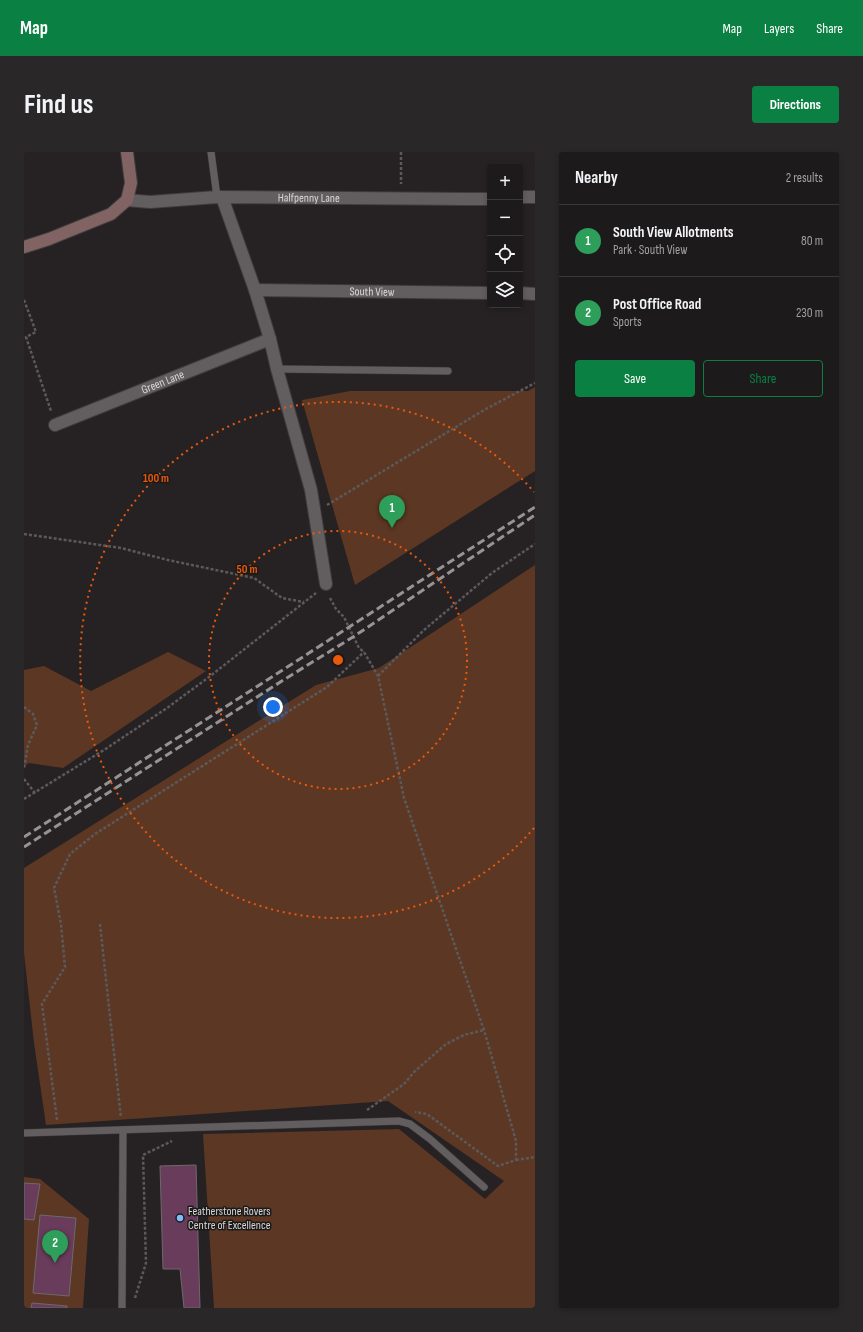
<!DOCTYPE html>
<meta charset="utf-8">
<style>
:root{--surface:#1c1a1a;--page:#292727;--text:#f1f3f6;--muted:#a0a1a2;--line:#3a3839;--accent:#0b8043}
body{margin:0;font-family:"Sofia Sans Condensed",sans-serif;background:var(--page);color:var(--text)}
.controls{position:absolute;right:12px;top:12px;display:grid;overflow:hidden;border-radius:4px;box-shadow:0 2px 6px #0003}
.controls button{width:36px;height:36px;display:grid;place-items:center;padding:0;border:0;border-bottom:1px solid var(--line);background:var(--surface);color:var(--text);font:20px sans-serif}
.you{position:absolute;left:249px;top:555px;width:14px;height:14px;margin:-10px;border:3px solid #fff;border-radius:50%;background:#1a73e8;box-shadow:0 0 0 6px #1a73e833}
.badge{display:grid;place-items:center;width:26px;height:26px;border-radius:50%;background:var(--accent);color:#fff;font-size:13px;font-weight:700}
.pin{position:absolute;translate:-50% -33px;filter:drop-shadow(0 1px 2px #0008)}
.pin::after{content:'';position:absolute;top:21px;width:14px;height:12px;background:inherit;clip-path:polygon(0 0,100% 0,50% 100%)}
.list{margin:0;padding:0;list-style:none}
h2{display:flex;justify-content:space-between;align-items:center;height:52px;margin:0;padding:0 16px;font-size:17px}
h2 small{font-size:13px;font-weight:400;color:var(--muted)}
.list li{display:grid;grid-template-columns:26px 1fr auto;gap:12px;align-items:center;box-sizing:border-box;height:72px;padding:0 16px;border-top:1px solid var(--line)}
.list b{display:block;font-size:15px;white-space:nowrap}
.list p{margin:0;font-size:13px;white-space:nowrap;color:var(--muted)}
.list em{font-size:13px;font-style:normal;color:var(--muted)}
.actions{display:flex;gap:8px;padding:12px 16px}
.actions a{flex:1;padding:9px 0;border:1px solid var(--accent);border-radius:4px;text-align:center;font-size:14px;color:var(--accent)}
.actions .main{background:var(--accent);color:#fff}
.icon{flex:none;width:22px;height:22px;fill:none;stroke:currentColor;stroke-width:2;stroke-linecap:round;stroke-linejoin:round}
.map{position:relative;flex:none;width:511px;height:1156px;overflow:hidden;border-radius:4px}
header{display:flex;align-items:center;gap:24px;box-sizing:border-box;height:56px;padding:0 20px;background:var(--accent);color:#fff}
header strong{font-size:19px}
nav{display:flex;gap:22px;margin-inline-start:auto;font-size:14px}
.intro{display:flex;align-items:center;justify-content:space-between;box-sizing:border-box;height:96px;padding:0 24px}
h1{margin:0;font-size:28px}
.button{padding:10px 18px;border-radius:4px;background:var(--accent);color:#fff;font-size:14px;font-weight:700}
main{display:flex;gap:24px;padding:0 24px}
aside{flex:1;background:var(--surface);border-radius:4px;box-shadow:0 2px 6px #0003}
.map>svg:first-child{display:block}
.green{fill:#5c3723}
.building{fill:#6a3c5b;stroke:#6d696b}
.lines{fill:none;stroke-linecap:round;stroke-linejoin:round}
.lane-casing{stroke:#403c3d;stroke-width:8}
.street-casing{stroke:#403c3d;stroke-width:14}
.secondary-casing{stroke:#403c3d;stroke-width:14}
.path{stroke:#5c595a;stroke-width:2.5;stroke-dasharray:3 2;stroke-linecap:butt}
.lane{stroke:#625d5e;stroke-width:7}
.street{stroke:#625d5e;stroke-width:12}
.secondary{stroke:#806362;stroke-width:12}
.rail{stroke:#969394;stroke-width:3;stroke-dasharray:8 4;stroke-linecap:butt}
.ring{fill:none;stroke:#e8590c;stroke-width:2;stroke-dasharray:2 4}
.poi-dot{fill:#7fbdfa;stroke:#1c1919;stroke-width:1.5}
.labels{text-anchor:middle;stroke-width:3;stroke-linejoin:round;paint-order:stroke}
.street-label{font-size:12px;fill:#dad7d8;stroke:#1c1919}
.poi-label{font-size:12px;fill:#dad7d8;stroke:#1c1919;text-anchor:start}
.centre{fill:#e8590c;stroke:#1c1919;stroke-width:2}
.ring-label{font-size:12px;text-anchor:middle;font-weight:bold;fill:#e8590c;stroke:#1c1919;stroke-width:3;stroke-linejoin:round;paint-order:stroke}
</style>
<header>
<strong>Map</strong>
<nav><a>Map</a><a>Layers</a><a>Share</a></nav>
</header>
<div class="intro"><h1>Find us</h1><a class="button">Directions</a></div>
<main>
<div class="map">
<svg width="511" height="1156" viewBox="0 0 511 1156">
<rect width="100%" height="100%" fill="#262223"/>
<!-- green -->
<g class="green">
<polygon points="511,235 511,319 331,433 278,248 326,239 504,239"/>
<polygon points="511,413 511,1156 190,1156 179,982 375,977 461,1047 480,1029 364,949 22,973 10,891 0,801 0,716 292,533 355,516"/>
<polygon points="144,500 182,519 39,616 5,611 0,614 0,518 20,514 67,539"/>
<polygon points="0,1025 16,1027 65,1067 59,1156 0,1156"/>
</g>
<!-- building -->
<g class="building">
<polygon points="172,1013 176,1156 160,1156 156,1117 139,1117 136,1014"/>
<polygon points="0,1031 16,1032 10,1068 0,1067"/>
<polygon points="16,1063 52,1066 45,1144 9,1141"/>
<polygon points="8,1151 43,1154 43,1156 7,1156"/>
</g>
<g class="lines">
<defs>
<g id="lane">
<polyline points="187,0 193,45"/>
<polyline points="253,217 424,219"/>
<polyline points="0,981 375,969 386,972 406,987 460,1035"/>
<polyline points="98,1156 99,978"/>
</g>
<g id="street">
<polyline points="198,45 231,138 246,187 253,217 287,338 302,432"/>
<polyline points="496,45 511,45"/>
<path id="s1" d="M103,48l23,2 67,-5 250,2h23"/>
<path id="s2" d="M231,138l235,3"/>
<polyline points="496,141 511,142"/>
<path id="s3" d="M31,273l215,-86"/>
</g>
<polyline id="secondary" points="0,95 25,87 87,62 103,48 107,31 103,0"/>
</defs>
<!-- lane casing -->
<use href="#lane" class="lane-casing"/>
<!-- street casing -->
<use href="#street" class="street-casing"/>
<!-- secondary casing -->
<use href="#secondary" class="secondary-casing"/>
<!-- path -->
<g class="path">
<polyline points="377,0 377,32"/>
<polyline points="0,148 12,180 2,185 27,259"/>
<polyline points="303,353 460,258 511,231"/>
<polyline points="0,382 97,396 144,408 230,426 258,446 280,450"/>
<polyline points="306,446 312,457 320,465 335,496 340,500 354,524 380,646 460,878 492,989 492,1008 474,1014 403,962 391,960"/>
<polyline points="354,524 400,478 468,421 511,392"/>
<polyline points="0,555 9,562 13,573 4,593 0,616"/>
<polyline points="0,627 11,641"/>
<polyline points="0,647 80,598 143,556 185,525 292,441"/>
<polyline points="76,772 97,966"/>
<polyline points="343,958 380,932 391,919 422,892 440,883 460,878"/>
<polyline points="33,968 18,852 41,815 37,772 30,736 46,702 71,682 303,535 340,500"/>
<polyline points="492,1008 511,1005"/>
<polyline points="111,1146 122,1111 119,1003 148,989"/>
</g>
<!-- lane -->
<use href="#lane" class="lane"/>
<!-- street -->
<use href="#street" class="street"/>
<!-- secondary -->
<use href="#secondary" class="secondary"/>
<!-- rail -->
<g class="rail">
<polyline points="0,685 511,355"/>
<polyline points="0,695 261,527 329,485 511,363"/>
</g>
</g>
<!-- distance rings -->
<g class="ring">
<circle cx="314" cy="508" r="129"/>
<path d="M510 676A258 258 0 1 1 510 340"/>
</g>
<!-- markers -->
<circle class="poi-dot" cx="156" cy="1066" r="4"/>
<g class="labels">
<!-- street labels -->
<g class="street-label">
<text dy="4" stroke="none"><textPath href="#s1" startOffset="182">Halfpenny Lane</textPath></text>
<text dy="4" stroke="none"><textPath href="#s2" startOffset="117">South View</textPath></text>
<text dy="4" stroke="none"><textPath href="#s3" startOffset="116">Green Lane</textPath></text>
</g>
<!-- poi labels -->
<g class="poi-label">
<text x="164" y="1063">Featherstone Rovers<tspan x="164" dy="14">Centre of Excellence</tspan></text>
</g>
</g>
<circle cx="314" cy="508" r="6" class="centre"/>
<g class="ring-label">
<text x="132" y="330">100 m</text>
<text x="223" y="421">50 m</text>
</g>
</svg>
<div class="controls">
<button>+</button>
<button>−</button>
<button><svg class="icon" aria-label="locate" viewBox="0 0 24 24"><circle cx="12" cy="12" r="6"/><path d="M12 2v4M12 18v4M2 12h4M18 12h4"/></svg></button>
<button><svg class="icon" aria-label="layers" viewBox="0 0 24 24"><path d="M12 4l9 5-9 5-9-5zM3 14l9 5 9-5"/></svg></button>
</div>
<div class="you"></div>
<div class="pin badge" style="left:368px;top:376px;background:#2e9e5b">1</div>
<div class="pin badge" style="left:31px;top:1111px;background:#2e9e5b">2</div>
</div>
<aside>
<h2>Nearby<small>2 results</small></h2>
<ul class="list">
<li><span class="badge" style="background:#2e9e5b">1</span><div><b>South View Allotments</b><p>Park · South View</p></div><em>80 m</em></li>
<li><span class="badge" style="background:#2e9e5b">2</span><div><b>Post Office Road</b><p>Sports</p></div><em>230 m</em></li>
</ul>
<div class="actions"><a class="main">Save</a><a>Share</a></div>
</aside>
</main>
